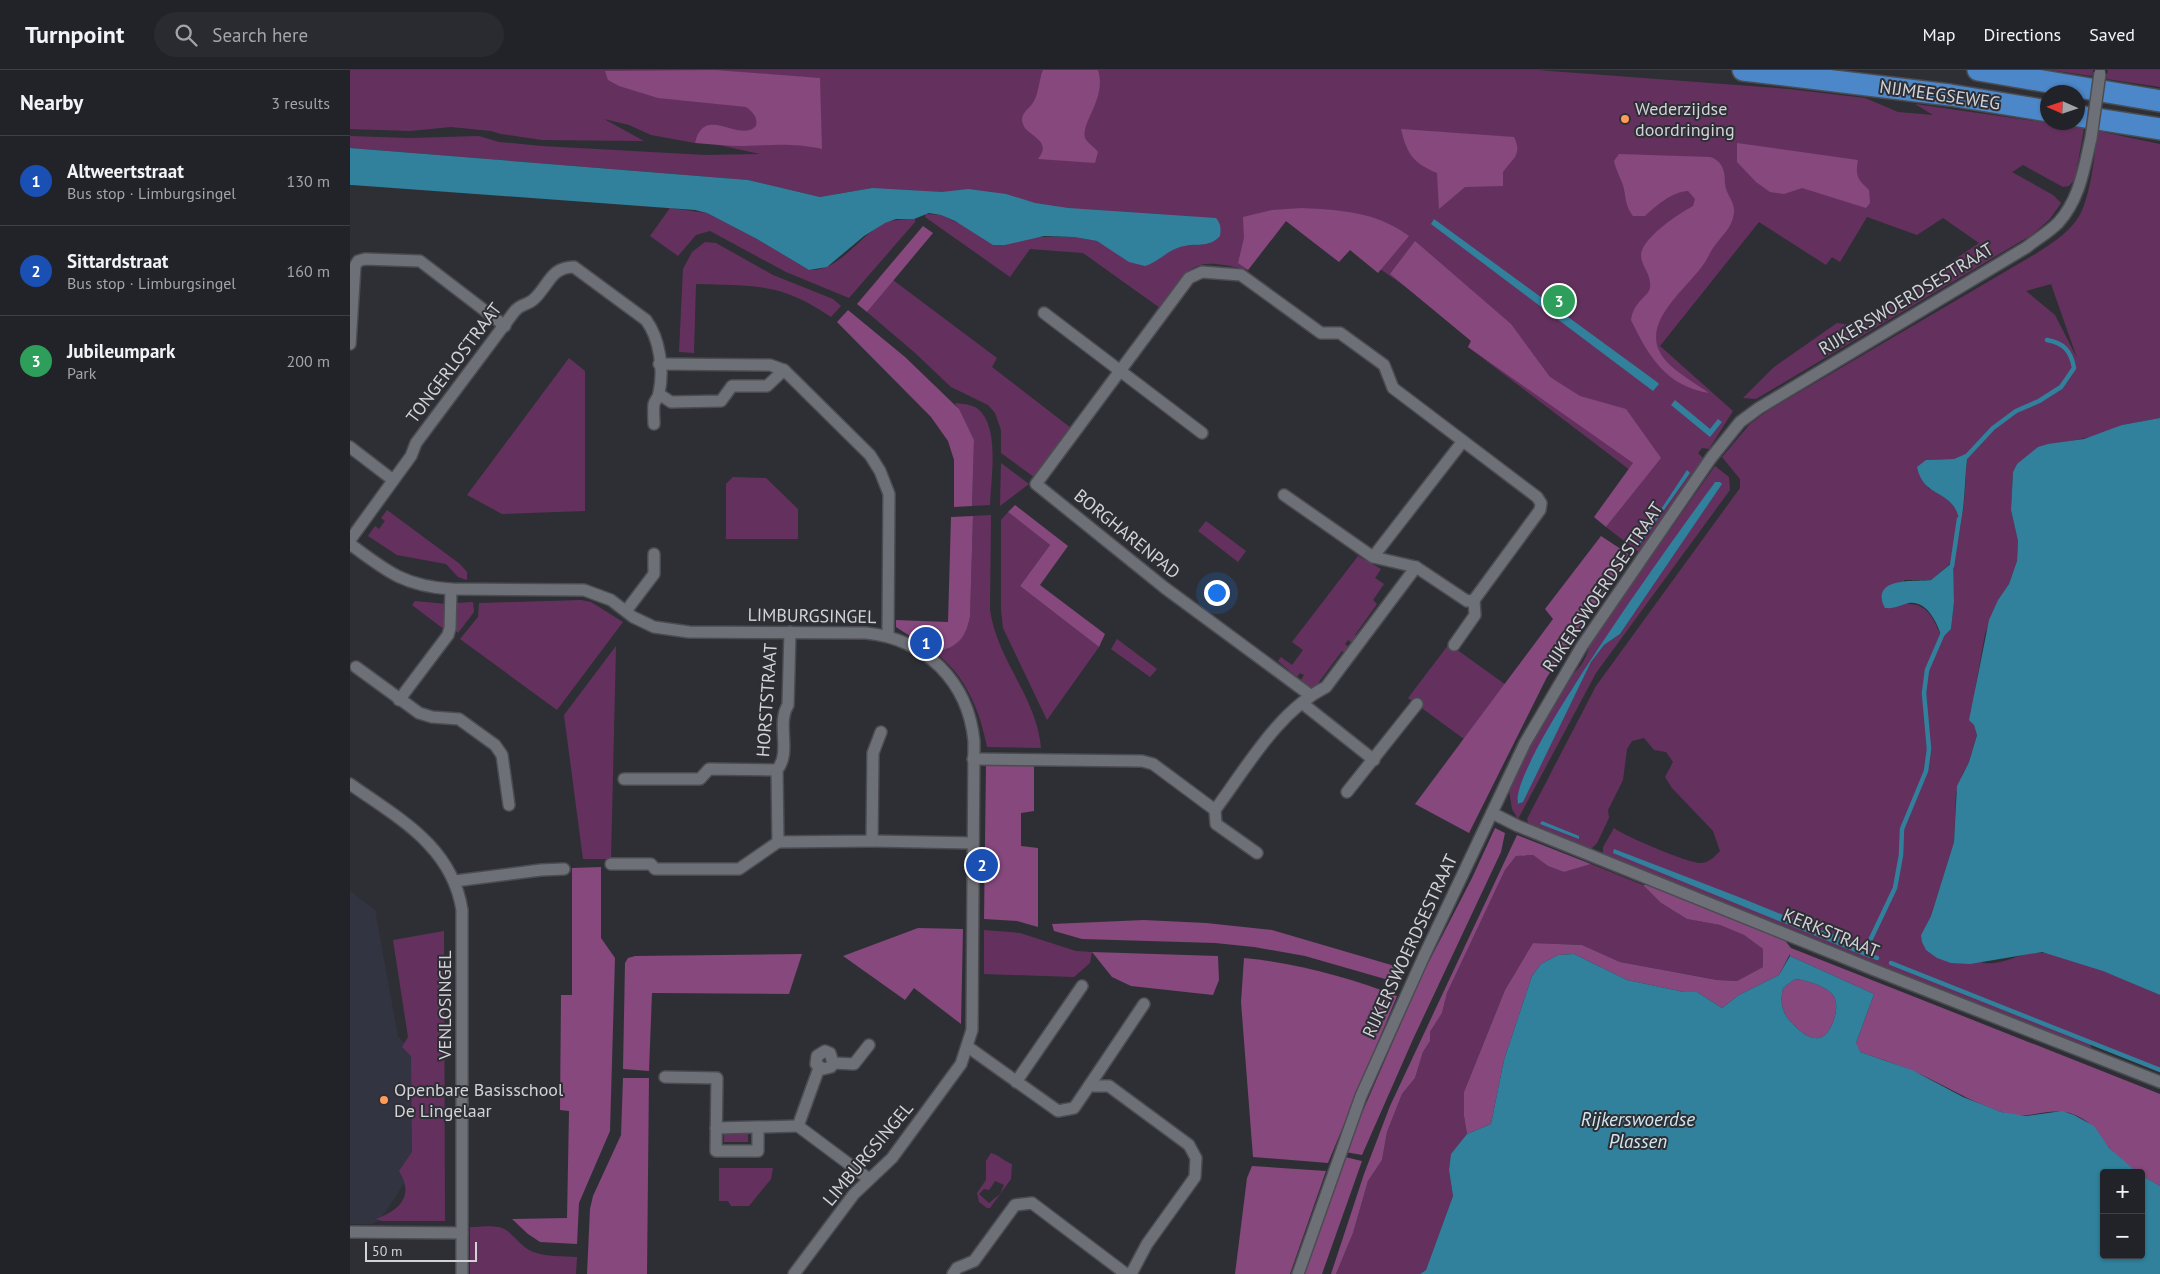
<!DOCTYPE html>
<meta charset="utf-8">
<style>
:root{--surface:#222328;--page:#2a2b30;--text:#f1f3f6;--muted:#a2a4a8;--line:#3f4045;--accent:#ff9b59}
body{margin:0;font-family:"PT Sans",sans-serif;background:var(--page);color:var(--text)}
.controls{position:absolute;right:15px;bottom:15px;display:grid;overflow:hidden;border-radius:5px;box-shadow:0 1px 4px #0004}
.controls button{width:45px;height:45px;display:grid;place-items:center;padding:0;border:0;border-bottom:1px solid var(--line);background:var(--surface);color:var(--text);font:25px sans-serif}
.compass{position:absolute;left:1690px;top:15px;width:45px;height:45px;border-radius:50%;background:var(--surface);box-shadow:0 1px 4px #0004;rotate:273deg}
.scale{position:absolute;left:15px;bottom:12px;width:112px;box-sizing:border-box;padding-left:5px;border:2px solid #d2d3d8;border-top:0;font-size:14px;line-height:18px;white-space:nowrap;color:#d2d3d8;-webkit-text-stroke:4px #2e2f35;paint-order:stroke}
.you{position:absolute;left:866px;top:522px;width:18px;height:18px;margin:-12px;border:4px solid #fff;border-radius:50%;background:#1a73e8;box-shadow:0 0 0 8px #1a73e833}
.badge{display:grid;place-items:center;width:32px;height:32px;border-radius:50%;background:var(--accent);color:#fff;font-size:16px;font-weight:700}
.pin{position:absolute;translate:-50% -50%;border:2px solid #fff;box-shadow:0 1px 5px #0006}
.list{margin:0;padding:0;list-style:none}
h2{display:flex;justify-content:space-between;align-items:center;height:65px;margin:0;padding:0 20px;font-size:21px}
h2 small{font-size:16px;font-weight:400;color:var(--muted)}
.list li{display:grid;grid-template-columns:32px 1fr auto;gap:15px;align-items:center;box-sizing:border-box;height:90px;padding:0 20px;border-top:1px solid var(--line)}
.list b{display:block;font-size:19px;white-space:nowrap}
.list p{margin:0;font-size:16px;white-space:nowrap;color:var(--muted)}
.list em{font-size:16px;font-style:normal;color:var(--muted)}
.icon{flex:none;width:28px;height:28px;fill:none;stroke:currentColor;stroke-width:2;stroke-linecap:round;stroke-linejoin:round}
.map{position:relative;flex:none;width:1810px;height:1204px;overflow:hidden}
header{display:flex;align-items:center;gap:30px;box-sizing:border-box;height:70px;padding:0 25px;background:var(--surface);border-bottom:1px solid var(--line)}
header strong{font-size:24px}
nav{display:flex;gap:28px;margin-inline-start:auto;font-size:18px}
.search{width:350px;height:45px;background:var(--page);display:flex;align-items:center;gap:12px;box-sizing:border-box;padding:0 18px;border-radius:28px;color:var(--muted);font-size:19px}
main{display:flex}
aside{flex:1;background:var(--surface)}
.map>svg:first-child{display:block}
.built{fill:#333441}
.green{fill:#64315e;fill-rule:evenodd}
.forest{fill:#86487d}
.water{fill:#31819d;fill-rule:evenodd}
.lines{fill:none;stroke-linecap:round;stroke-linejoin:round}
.stream{stroke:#31819d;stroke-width:4.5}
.street-casing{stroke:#4b4c51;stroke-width:14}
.highway-casing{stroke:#4b4c51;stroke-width:24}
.street{stroke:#6e7077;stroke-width:11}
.highway{stroke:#4c87c9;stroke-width:21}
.street-bridge-casing{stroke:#4b4c51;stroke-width:14;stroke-linecap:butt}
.street-bridge{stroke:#6e7077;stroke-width:11}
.poi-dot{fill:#ff9b59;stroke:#2e2f35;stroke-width:2}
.labels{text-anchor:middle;stroke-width:4;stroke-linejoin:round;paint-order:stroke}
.street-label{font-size:18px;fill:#d2d3d8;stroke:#2e2f35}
.poi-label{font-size:18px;fill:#d2d3d8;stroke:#2e2f35;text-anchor:start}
.water-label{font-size:19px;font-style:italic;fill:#d1e8f2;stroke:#2e2f35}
</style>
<header>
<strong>Turnpoint</strong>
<div class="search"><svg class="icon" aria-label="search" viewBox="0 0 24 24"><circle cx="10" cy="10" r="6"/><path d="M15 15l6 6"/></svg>Search here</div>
<nav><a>Map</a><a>Directions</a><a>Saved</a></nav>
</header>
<main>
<aside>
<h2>Nearby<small>3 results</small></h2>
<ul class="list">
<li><span class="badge" style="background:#1a4fb4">1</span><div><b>Altweertstraat</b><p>Bus stop · Limburgsingel</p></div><em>130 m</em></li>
<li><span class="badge" style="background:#1a4fb4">2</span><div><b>Sittardstraat</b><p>Bus stop · Limburgsingel</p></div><em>160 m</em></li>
<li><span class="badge" style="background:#2e9e5b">3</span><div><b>Jubileumpark</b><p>Park</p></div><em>200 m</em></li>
</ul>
</aside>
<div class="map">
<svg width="1810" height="1204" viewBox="0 0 1810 1204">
<rect width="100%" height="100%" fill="#2e2f35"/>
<!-- built -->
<polygon class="built" points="0,821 25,840 48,967 69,986 69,1074 57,1109 29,1151 22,1154 0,1154"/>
<!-- green -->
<g class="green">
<path d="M0,0h1187l252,19 76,9 33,14 35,3 -18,-11 169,24 -9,51 -6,7 -6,1 -40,-22 -11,7 41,23 8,8 -11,16 -17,15 -277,165 -13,-1 31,-31 63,-44 19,3 123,-83 -36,-25 -26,17 -50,-18 -27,45 -8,-5 -6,8 -67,-43 -99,124 73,65 -24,38 -7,-1 -4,5 6,6 -64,94 -34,-26 37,-47 -175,-133 3,-6c-37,-35 -78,-65 -121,-91l-11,12 -53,-41 -38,49c-58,-14 -55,-6 -88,38l-77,-55 -53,-4 -20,28 -85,-60 1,-3 15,1 64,30 26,-8h43l23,4 21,12 52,-1 -298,-64 -52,9 -72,-17 -398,-32v-12l58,2 71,-2 20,6 43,4 163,9 55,-1 -64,-14 -1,3 -44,-8 -22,-10 -25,-6 40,22 -102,-1 -41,-6 -10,-3 -40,-4 -41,4 -60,-2zM1337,400l-47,74 -1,-2z"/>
<polygon points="1700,0 1743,0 1742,6"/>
<polygon points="1758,0 1810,0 1810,17 1756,9"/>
<path d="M1748,61l62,13v274l-38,7 -23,10 -28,6 -54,23 -4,8 -2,38 7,31 -1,20 -8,23 -11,16 -13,34 -10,56 -1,35 3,9 -8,28 -6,11 -7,20 -2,49 -23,74 -10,19c15,7 49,25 63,28 20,3 41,-14 61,-10 40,7 78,26 115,42v77l-70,-28 3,7 -487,-196 -3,-2v-6l11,-19c10,8 74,35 86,35 9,0 14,-6 20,-12l-7,-20 -41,-43 -7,-11 8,-15 -7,-10 -12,-2 -10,-12 -12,3 -5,8 -4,31 -15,30 1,8 -12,25 -7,7 -61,-25 -2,-6 69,-133 144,-198v-9l-18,-22 28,-33 19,-14 268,-157c14,-9 28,-18 39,-32 15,-20 18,-65 22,-90zM1701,214l26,74 -22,-43 -29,-24zM1618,384c-4,23 -1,47 -8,69 -2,-19 -16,-28 -32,-35l-2,-28 28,-1zM1602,492l2,40 -3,27 -9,9c-8,-17 -13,-35 -35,-34l-3,-24h27zM1264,780l236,91 20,16 -8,-2z"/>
<path d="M320,138l37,5 50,26 52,31c30,2 50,-34 75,-47 10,-4 21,-3 31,-5v4l-66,76 -63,-26 -76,-41 -14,4 -18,21 -28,-20z"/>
<path d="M355,172l11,1 57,32 60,24 8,7 -10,11c-51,-35 -76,-31 -135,-33l-2,69 -15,-1 4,-83 9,-17z"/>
<polygon points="543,210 647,288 642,297 721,358 684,407 651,383 651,360 645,343 638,335 601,317 564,282 517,242"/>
<polygon points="219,288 235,301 235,441 152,444 117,425"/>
<path d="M605,333c8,1 16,1 23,6 22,18 13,70 12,96l-18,1 2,-66z"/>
<polygon points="651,393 679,414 650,436"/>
<path d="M1365,396l14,11 1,13 -134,183 -78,146 -6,-10 -3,-19 15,-33 45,-81c11,-5 19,-21 21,-33zM1365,412h5l1,3 -101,149 -16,11 -13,17 -68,139 -4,3 -2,-3 54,-111z"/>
<polygon points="383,407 416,408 448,439 448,469 376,469 376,414"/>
<polygon points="37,440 110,494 117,502 117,510 108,507 96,494 47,485 18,466 25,456 29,459 35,451 31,448"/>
<polygon points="658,442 700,475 670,516 749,577 697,650 653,558 651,539 651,450"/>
<path d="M641,445l-1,95c7,50 47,88 51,138l-54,-1c-7,-36 -21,-71 -51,-94l12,-4 20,-24 2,-8 3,-101z"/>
<polygon points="856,451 896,481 888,492 848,461"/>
<polygon points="1008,486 1031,499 1025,508 1034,514 1023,530 1027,534 1005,565 1008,567 1004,574 998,570 995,574 1000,578 997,584 992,581 969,612 970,617 963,619 951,610 954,605 950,603 947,607 928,591 931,587 942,595 953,580 942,572"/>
<polygon points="231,530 241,532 273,552 207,640 110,569 128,547 129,533"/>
<polygon points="65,531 96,534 95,560 62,535"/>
<polygon points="123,532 124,542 108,563 106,561 107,533"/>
<polygon points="767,569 807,599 800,607 761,579"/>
<polygon points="1099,574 1156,615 1114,669 1058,628"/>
<polygon points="266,576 261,789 233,789 214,645"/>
<polygon points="1183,785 1198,796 1214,802 1241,794 1293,815 1311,833 1337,849 1370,855 1394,865 1413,879 1413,897 1387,911 1367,910 1270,892 1232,875 1183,873 1155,920 1114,1022 1114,1046 1117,1064 1101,1085 1099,1100 1103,1126 1076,1200 1070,1204 986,1204 1003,1163 1018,1111 1032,1090 1037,1062 1052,1024 1065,1008 1073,982 1080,971 1080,962 1092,943 1097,923 1155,800 1166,786"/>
<polygon points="634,860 670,863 726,881 742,882 740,893 724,907 634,904"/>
<path d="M94,861l1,290h-63l-6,-2c25,-9 38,-24 23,-48l13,-19 -1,-96 -9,-9 6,-10 -15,-97z"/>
<rect x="374" y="1063" width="24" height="9"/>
<path d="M641,1083c9,2 12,8 21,11l-1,15 -21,29h-3l-8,-6 -2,-9 9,-13v-19zM645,1111l9,4 -4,9 -11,9 -10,-9 5,-5 5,1z"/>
<polygon points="369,1098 423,1098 421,1109 399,1136 381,1136 378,1131 369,1131"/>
<path d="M120,1157c11,0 27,-3 36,3 10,7 15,17 27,22 14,5 29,4 44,5l-1,17h-106z"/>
</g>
<!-- forest -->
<g class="forest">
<path d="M365,0l105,8 2,71c-28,-6 -48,-4 -77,-3 -17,0 -34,-2 -50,-3 9,-40 45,1 61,-17 2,-9 -3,-14 -10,-19l-88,-9 -39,-12 -11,-6 -3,-9z"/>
<path d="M693,0h55c9,29 -17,51 -13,68 2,5 10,9 13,14l-3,11 -57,-4c16,-19 -12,-23 -15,-35 -4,-11 7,-15 11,-23 5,-9 5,-22 9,-31z"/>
<path d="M1051,59l113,8c9,18 -2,22 -11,35v14l-38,1 -26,22 -2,-36c-24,-10 -30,-19 -36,-44z"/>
<path d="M1387,73l121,17c-3,16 0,20 11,30l1,13 -4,5 -64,-20 -18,6 -14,-2 -14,-10 -19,-20z"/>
<path d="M1269,84l91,3c13,4 15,15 15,27 1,11 10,17 9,29 -2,16 -13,23 -21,35 -4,6 -6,12 -10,17 -18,26 -68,61 -37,96 11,12 29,22 43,32 -43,-7 -60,-36 -78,-73 3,-19 17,-23 19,-32 2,-14 -9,-21 -9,-33 1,-17 37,-41 52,-49l2,-7 -7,-8c-17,1 -32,15 -43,25h-12c-7,-9 -7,-16 -9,-27 -2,-9 -8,-18 -10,-28z"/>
<path d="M952,138c39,2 75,4 107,28l-31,37 -28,-23 -11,12 -53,-41 -38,49 -10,-7 6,-25 -1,-21 29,-7z"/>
<polygon points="573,156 583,163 517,242 507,234"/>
<polygon points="1065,171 1161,254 1200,307 1230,326 1276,339 1311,388 1256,457 1244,447 1283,393 1118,277 1121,271 1040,204"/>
<polygon points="498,240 555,287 609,339 624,370 622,436 604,437 604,390 598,371 581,347 487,252"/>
<polygon points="665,435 718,476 690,515 755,564 749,577 670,516 700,475 658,442"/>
<path d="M623,446l-3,101c-5,22 -12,29 -34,36l-40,-26v-7l52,2 3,-105z"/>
<polygon points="1251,466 1280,485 1197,607 1119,763 1065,734 1203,549 1195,539"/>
<polygon points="636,693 684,694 684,741 671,743 671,776 688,778 688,857 667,851 634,849"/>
<polygon points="1145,758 1155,763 1151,782 1064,967 1012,1085 995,1082 1072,905 1122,808"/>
<polygon points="1167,765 1241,794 1214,802 1198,796 1183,785 1166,786 1155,800 1097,923 1092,943 1080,962 1080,971 1073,982 1065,1008 1052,1024 1037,1062 1032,1090 1018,1111 1003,1163 986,1204 981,1204 1014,1104 1040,1036"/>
<polygon points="251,797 251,868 265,888 260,1061 229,1133 227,1174 190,1172 178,1164 162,1149 217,1148 219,1041 210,1040 211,925 222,925 222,798"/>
<path d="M1293,815h7l132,52 9,11 369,146v92c-18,-10 -35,-21 -50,-37 -15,-16 -13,-24 -35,-34 -23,-10 -44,5 -67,-1 -29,-8 -53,-23 -80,-36 -22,-11 -45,-18 -68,-26l-4,-3v-6l18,-49 -84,-38v-2l-11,21 -40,20 -17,13 -25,-16h-13l-57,-12 -53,-26 -16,1 -17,9 -9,12 -28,84 -13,64 -24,10 -3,-18v-24l41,-102 28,-47 49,2 38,17 97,18 20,1 26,-14v-18l-19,-14 -24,-10 -33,-6 -26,-16z"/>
<polygon points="794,850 856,853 922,860 1055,899 1049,913 955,886 904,877 865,873 732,869 704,861 702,854"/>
<polygon points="568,858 613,859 611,954 564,918 555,930 493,886"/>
<polygon points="742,882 868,886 869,910 863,925 781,916 762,907"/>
<polygon points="452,884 439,924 302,923 299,1001 273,999 275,893 278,888 285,886"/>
<path d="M894,888c52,5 104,19 153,38l-69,167 -75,-6 -12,-155z"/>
<path d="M1445,909c11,1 31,7 38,16 8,10 0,36 -11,42 -11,5 -24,-7 -30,-14 -11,-10 -12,-22 -9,-35z"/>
<polygon points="273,1008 299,1008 297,1204 237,1204 240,1139 243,1126 271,1065"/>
<polygon points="995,1087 1012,1091 972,1204 954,1204"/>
<polygon points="902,1096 976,1101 940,1204 885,1204 897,1108"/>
</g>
<!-- water -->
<g class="water">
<path d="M0,78l398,32 72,17 52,-9 70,4 26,-3 38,5 29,9 33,5 148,10c5,6 5,10 4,18 -12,13 -25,6 -40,11 -13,4 -22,15 -35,19l-16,-4 -32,-21 -23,-4 -30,-1 -39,9h-12l-38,-24 -14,-6 -12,-2 -15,6h-18l-11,4 -21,13 -37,31 -18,3 -52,-31 -50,-26 -12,-3 -343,-25h-2z"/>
<polygon points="1084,149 1307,312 1309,314 1303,321 1081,154"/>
<polygon points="1325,330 1360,359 1368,349 1372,352 1360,367 1321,335"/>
<polygon points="1810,348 1810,925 1753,901 1692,882 1620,894 1601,893 1587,888 1576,880 1572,872 1571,865 1581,846 1604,772 1607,716 1619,692 1627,665 1624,655 1619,650 1639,550 1648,530 1659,514 1667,491 1668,471 1661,440 1663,402 1667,394 1688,377 1698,374 1734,369 1772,355"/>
<path d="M1618,383c-4,24 -2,49 -8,72 -4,-38 -36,-24 -43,-58l9,-7 28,-1z"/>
<polygon points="1337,400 1340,403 1290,474 1289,472"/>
<path d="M1365,412h5l2,2 -102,150 -16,11 -13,17 -68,140 -5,2c-11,-38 166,-279 197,-322z"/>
<path d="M1603,492l1,40 -3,27 -9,9c-5,-15 -14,-37 -33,-35 -9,2 -14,6 -24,5 -16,-32 32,-26 46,-28z"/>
<polygon points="1192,751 1229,766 1229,769 1190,754"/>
<path d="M1264,779c66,25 131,50 196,77 21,8 44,14 63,25l-3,7 -8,-3 -249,-102z"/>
<path d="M1224,884l53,26 57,12h13l25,16 17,-13 40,-20 11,-19 84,38 -18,49 4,9 52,18 51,27 38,15 25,4 36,-5 12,4 20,11 15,22 29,25h-34v82h37v-80l19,11v88h-740l6,-4 27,-74 -4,-26 2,-16 16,-20 24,-10 13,-64 28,-84 9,-12 17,-9zM1445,909c11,1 31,7 38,16 8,10 0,36 -11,42 -11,5 -24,-7 -30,-14 -11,-10 -12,-22 -9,-35z"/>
</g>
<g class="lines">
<!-- stream -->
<g class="stream">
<path d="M1616,387l27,-29 23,-17 23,-10 22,-14 13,-19c-3,-17 -10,-25 -27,-28"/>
<polyline points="1602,496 1609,449"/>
<polyline points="1527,888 1522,886 1516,879 1545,818 1551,785 1552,759 1576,701 1579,679 1574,623 1577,600 1593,563"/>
<polyline points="1541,893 1810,1000"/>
</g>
<defs>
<g id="street">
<polyline points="694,243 852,363"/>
<polyline points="0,274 5,196 8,191 15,189 70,191 155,256"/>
<polyline points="309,294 420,295 434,300 520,385 530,401 539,424 538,565"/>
<polyline points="309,324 321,332 371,331 382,316 417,316 434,300"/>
<polyline points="0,377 43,410"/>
<polyline points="934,425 1023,487 1066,497 1117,531 1124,530 1190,440 1191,433 1187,427 1043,318 1034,295 990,263 971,263 891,205 852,202 839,208 686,414 815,518 960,625"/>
<path d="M0,470l61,-84 5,-13 98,-131c7,-9 12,-6 19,-12 16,-14 17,-33 41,-33l72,53c14,19 18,50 13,73 0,4 -4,7 -5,11 -1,6 0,14 0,20"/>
<path d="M0,474c36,27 54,42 101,45l133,1 27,10 22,17 21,10 35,5 177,1c60,6 102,49 108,108l-2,289 -11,34 -69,94 -38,36 -60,80"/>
<polyline points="1023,487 1113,371"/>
<polyline points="276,541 304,504 304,484"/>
<polyline points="1104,575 1125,545 1124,530"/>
<polyline points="6,597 69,643 82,647 109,649 145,675 152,685 159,735"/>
<polyline points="49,630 98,565 100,558 101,519"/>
<polyline points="952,633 1024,690"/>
<polyline points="623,689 792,691 803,694 865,740"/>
<polyline points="274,709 350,709 359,699 427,700"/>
<path d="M0,714c48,34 102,62 112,126v364"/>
<polyline points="997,722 1067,634"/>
<polyline points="1142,743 1168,756 1527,901 1810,1012"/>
<polyline points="522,771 623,773"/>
<polyline points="428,772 522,771 523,683 531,662"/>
<path d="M907,783l-41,-29 -1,-14c32,-43 63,-99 111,-123l90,-120"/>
<path d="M261,794h40l4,5h84l39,-27 -1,-72c15,-18 -1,-46 11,-65l2,-73"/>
<polyline points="105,811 191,800 214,799"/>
<polyline points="618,977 708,1041 724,1038 739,1016 759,1016 839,1075 846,1088 845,1107 797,1174 781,1204"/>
<polyline points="483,993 480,983 475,981 467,986 466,994 473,999 481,997 483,993 504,994 519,975"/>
<polyline points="469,998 448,1056 519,1109"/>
<polyline points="315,1007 367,1008 366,1081 408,1081 408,1057"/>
<polyline points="666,1012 732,916"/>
<polyline points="739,1016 794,934"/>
<polyline points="366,1058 448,1056"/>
<polyline points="0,1162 112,1163"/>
<polyline points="603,1204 607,1198 624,1191 665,1135 682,1133 776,1204"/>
<path d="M948,1204l63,-178 63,-140 101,-213 57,-97 129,-188 29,-36 19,-14 268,-161c10,-8 22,-15 31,-24 22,-24 26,-55 33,-85"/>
</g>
<g id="highway">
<polyline points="1393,0 1600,25 1698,41"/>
<polyline points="1628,0 1810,31"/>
<polyline points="1728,46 1810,59"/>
</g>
</defs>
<!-- street casing -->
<use href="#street" class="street-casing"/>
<!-- highway casing -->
<use href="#highway" class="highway-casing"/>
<!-- street -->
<use href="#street" class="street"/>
<!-- highway -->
<use href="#highway" class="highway"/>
<defs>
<polyline id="street-bridge" points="1741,68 1750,3"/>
</defs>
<!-- street-bridge casing -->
<use href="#street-bridge" class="street-bridge-casing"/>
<!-- street-bridge -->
<use href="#street-bridge" class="street-bridge"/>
</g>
<!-- markers -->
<g class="poi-dot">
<circle cx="1275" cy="49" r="5"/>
<circle cx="34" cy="1030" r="5"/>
</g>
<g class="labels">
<!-- street labels -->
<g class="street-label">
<text transform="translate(1590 25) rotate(8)" y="6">NIJMEEGSEWEG</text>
<text transform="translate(1556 229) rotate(-31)" y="6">RIJKERSWOERDSESTRAAT</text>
<text transform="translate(104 293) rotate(-53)" y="6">TONGERLOSTRAAT</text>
<text transform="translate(777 464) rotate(39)" y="6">BORGHARENPAD</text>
<text transform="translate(1253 517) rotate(-56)" y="6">RIJKERSWOERDSESTRAAT</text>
<text transform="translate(462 546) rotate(1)" y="6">LIMBURGSINGEL</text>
<text transform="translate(417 630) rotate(-86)" y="6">HORSTSTRAAT</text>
<text transform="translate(1481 863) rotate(22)" y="6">KERKSTRAAT</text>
<text transform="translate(1060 876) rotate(-65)" y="6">RIJKERSWOERDSESTRAAT</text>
<text transform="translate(95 935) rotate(-90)" y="6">VENLOSINGEL</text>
<text transform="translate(518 1084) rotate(-50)" y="6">LIMBURGSINGEL</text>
</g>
<!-- poi labels -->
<g class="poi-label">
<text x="1285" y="45">Wederzijdse<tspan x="1285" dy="21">doordringing</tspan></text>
<text x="44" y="1026">Openbare Basisschool<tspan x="44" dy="21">De Lingelaar</tspan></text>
</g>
<!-- water labels -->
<g class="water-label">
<text x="1288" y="1056">Rijkerswoerdse<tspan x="1288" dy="22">Plassen</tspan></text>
</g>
</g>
</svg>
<div class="controls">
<button>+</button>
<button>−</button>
</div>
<svg class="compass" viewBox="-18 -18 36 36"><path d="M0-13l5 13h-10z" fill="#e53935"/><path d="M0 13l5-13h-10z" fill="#a2a4a8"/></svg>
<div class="scale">50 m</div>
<div class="you"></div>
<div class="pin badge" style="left:576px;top:573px;background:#1a4fb4">1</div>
<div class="pin badge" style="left:632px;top:795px;background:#1a4fb4">2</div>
<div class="pin badge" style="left:1209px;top:231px;background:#2e9e5b">3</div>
</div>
</main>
